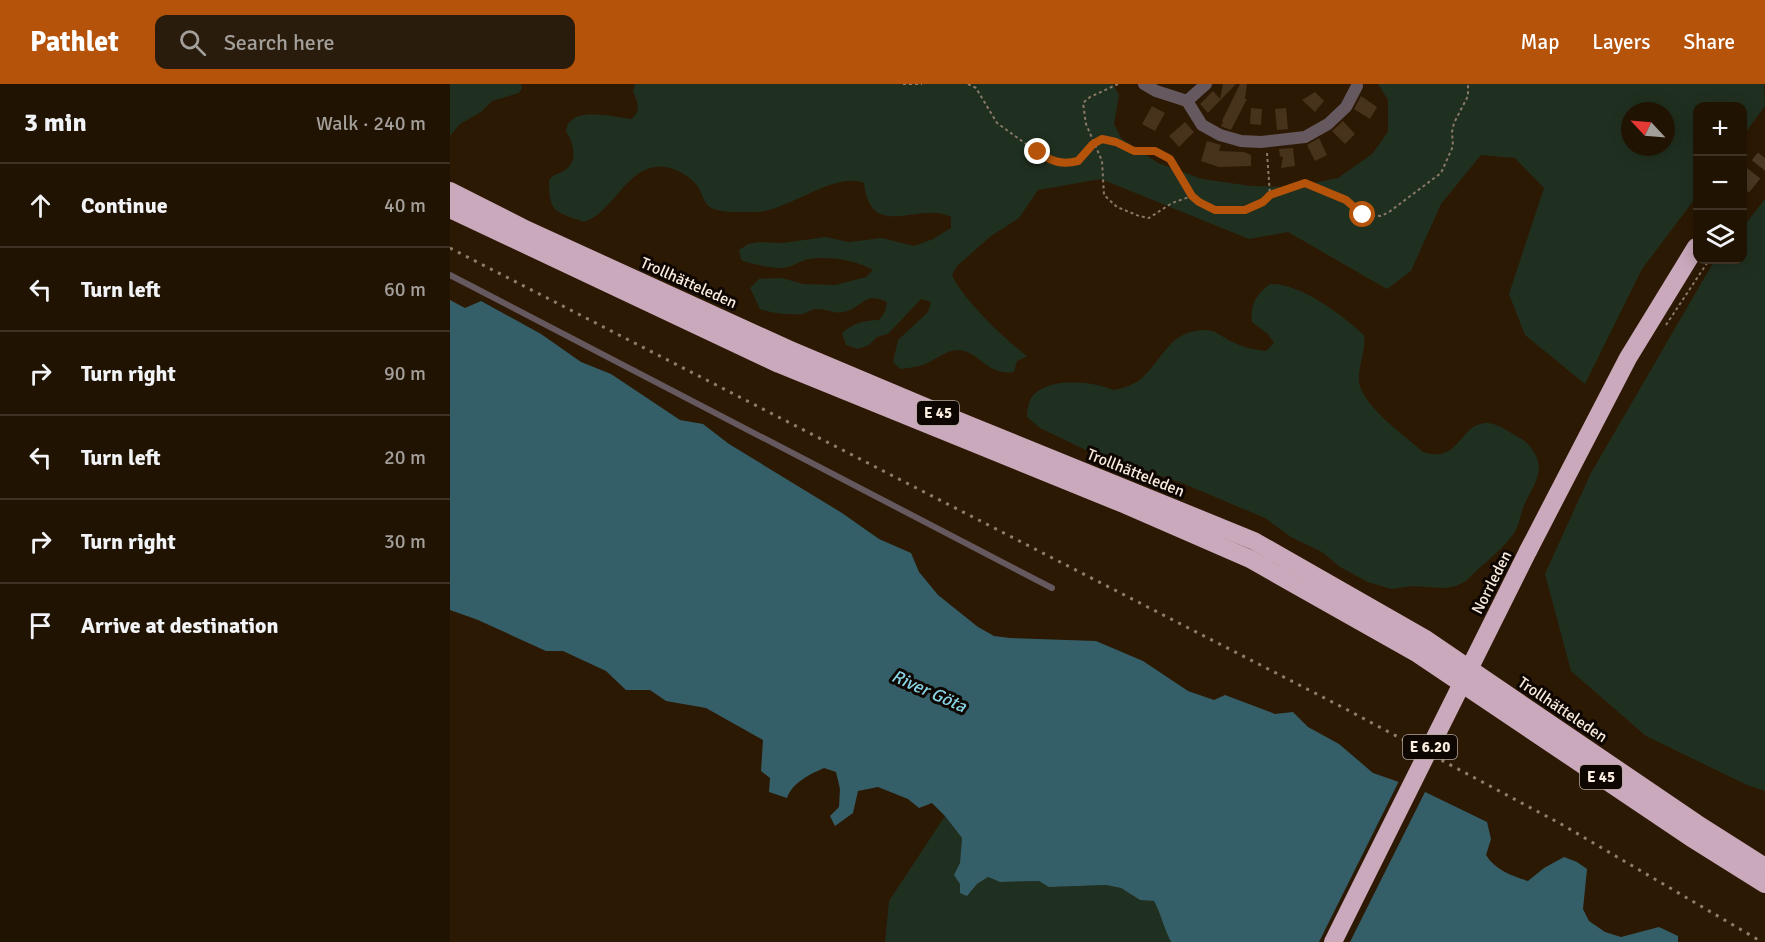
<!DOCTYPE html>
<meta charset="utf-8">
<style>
:root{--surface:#211302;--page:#291c0c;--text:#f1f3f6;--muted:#a29e99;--line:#3e3224;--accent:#b45309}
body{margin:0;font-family:Signika,sans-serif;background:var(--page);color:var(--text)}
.controls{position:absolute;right:18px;top:18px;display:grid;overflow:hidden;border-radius:12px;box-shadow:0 3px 15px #0003}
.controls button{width:54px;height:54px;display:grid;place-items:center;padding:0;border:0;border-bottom:2px solid var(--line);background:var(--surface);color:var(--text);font:30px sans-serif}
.compass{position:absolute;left:1171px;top:18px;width:54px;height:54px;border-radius:50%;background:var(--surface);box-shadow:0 3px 15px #0003;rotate:296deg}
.stop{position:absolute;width:18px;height:18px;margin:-14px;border:4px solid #b45309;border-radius:50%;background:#fff}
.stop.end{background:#b45309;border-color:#fff;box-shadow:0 2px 6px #0008}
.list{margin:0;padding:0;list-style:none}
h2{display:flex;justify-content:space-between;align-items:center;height:78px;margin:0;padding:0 24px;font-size:26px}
h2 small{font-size:20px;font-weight:400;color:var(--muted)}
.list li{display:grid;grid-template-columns:39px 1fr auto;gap:18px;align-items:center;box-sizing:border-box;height:84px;padding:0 24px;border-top:2px solid var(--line)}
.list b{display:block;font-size:22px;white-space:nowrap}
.list em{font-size:20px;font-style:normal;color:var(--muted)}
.icon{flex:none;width:33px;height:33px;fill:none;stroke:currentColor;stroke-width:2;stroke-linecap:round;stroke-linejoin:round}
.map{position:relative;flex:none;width:1315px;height:858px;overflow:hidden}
header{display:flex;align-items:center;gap:36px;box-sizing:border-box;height:84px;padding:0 30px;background:var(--accent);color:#fff}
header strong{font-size:28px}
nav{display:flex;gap:33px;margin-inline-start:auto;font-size:21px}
.search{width:420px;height:54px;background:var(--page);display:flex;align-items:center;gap:15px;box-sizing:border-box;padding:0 21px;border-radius:12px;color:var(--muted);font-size:22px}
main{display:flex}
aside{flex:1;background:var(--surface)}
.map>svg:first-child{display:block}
.green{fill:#203020;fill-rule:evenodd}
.water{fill:#355f68}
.pier{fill:#2c1903}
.building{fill:#47331c}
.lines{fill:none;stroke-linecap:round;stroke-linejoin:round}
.highway-tunnel{stroke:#4b3824;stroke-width:18;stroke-dasharray:18 9;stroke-linecap:butt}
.path{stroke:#8a7968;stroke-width:2;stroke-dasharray:3 3;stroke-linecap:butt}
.lane{stroke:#65585f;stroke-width:6}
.street{stroke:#65585f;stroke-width:12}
.highway{stroke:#caa9bc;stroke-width:18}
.rail{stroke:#8f7e6c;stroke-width:3;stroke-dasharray:3 6;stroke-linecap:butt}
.highway-bridge{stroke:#caa9bc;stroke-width:18}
.route{stroke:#b45309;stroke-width:8}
.labels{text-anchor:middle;stroke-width:6;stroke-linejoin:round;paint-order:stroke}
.shield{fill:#0e0601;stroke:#b2a69c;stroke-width:1.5}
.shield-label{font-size:15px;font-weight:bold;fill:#f9ebde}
.street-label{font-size:16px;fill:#f9ebde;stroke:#0e0601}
.water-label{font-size:18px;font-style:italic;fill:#86d2e3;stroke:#0e0601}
</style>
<header>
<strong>Pathlet</strong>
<div class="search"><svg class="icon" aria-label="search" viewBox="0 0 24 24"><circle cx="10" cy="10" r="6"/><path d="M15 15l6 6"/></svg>Search here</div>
<nav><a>Map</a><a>Layers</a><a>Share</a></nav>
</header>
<main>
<aside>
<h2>3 min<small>Walk · 240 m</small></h2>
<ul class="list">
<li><svg class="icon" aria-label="ahead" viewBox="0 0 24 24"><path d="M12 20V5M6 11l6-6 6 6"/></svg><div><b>Continue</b></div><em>40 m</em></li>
<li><svg class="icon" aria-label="left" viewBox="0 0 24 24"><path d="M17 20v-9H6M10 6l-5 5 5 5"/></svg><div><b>Turn left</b></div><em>60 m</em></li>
<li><svg class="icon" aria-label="right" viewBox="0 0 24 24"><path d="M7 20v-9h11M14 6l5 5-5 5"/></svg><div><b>Turn right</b></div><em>90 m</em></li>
<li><svg class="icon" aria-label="left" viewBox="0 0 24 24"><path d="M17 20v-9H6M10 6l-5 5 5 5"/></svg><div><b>Turn left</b></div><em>20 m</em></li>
<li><svg class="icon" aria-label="right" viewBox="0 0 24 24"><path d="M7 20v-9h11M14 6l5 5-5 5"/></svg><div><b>Turn right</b></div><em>30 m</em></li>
<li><svg class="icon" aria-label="arrive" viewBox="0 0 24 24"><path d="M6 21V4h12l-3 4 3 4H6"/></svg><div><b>Arrive at destination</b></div></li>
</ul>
</aside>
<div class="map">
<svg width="1315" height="858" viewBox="0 0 1315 858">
<rect width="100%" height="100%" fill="#2c1903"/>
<!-- green -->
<g class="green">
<polygon points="0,0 71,0 72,4 69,9 42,17 31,28 10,40 0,52"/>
<path d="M185,0h478l6,11 -5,29 7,14 37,25 44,16 49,7 43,1 44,-9 34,-24 16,-22v-32l-10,-16h386l1,22 -22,30 -1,-30h-44l-1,90 -55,73 -57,115 -60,-49 -16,-41 35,-106 -29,-30 -34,-3 -40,49 -30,67 -24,18 -99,-57 -39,7 -148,-60 -63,11 -19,28 -28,18 -34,30 -5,9c9,22 54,66 75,81l-10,5 -3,11c-28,4 -34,-21 -56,-22 -12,0 -24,11 -35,15 -7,2 -16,3 -23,4l-7,-7 5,-22 30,-28 3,-10 -10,-3 -33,35 -11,3 -8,8 -11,4 -12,-4 -4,-12c11,-10 23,-13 37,-13l6,-8 2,-10c-24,-11 -24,6 -43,10 -10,2 -19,-4 -28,-3 -5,0 -9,4 -13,5 -12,1 -32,-1 -43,-5l-10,-21 9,-9 23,-1 21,6 32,1 31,-8 7,-7c-17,-10 -48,-15 -68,-10 -7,2 -15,8 -23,8 -10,0 -32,-4 -41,-8l-2,-10 9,-6 11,-2 23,1 44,-6 23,5 33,-4 32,8 19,-7 18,-11v-11c-32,-17 -80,26 -87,-34 -31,-12 -78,30 -109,29 -10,0 -32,1 -41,-3 -12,-4 -11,-17 -18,-25 -9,-10 -27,-20 -41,-17 -30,4 -43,46 -71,55 -29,-11 -35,-8 -35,-42 7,-8 9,-5 16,-10 14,-9 8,-28 1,-39 1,-3 1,-7 4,-9 11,-15 47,-4 62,-3l6,-8 -1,-10 -4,-10zM1180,27h36v36h-36z"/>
<polygon points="1315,115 1315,707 1297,701 1196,652 1121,587 1095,490 1141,389 1263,179 1266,176 1292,176 1293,143"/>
<path d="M820,200c31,-1 72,31 94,51 2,16 -6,30 -5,46 2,24 46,55 64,71 37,12 36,-27 62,-29 11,-1 24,9 33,14 7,3 12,9 16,15 12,19 -1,34 -9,51 -5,11 -5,23 -13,33 -13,17 -32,30 -46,45l-10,5 -11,2 -32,-2 -22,3 -23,-7 -28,-15 -18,-15 -31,-15 -26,-19 -83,-35 -31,-10 -30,-13 -31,-8 -50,-24 -13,-11c0,-6 1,-13 4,-19 16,-22 61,-17 82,-8 11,-2 22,-5 30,-13 22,-21 27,-47 63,-47 10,0 20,10 29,13 10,5 21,7 31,8l8,-8 -6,-9 -16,-12c-2,-18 4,-27 18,-38z"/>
<path d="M495,732l17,22 -2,26 -5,11 12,20 10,-11 11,-7 12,5 39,-1 11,6 56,-2 15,3 19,12 14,1c7,13 10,28 17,41h-286l4,-41z"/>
</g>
<!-- water -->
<path class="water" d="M0,216l15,8 16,-7 60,33 40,28 30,12 69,46 23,4 26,20 113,69 37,26 32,14 8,19 19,23 40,32 16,9 16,2 86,3 47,20 45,30 26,9 11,-5 50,19 18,-2 15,15 31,17 34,29 46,16 68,33 4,17 -5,16c9,15 26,21 42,26l16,-13 20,-11 13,5 10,7 -4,40 6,12 16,11 16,5 38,-10 19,9v6h-507c-7,-13 -10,-28 -17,-41l-14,-1 -19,-12 -15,-3 -57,2 -10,-6 -39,1 -12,-5 -11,7 -10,12 -7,-3v-9l-6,-9 6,-12 2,-25 -17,-22 -13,-13 -13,5 -11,-9 -30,-12 -20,4 -5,22 -18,13 -5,-10 9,-9 1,-18 -4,-17 -12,-4c-14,6 -32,15 -37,30l-18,-6 1,-14 -9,-7 2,-31 -57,-32 -40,-7 -16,-11h-24l-20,-19 -43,-20h-17l-68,-31 -28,-10z"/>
<!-- pier -->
<polygon class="pier" points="950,695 976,706 900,858 869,858"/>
<!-- building -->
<g class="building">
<polygon points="773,0 786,0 758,29 750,20 763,7 770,15"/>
<polygon points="790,0 797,0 795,15 797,15 781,46 773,43 771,42 773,38 772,37"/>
<polygon points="865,8 874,17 865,28 852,16"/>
<polygon points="911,12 927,23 920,35 904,25"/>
<polygon points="702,22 715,29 705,47 692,40"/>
<polygon points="801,24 812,25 811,41 800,40"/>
<polygon points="836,24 838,45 827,46 825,25"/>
<polygon points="893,37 905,50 895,60 882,47"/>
<polygon points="735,38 744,48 729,63 719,52"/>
<polygon points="869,54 877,71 865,77 857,61"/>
<polygon points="757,57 771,61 769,67 794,68 801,71 801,82 769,83 751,77"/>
<polygon points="843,64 845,82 831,84 833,73 830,72 829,65"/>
</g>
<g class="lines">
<!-- highway-tunnel -->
<polyline class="highway-tunnel" points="1292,103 1315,74"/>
<!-- path -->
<g class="path">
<polyline points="453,0 472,0"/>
<polyline points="518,0 526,4 547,39 597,75 609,80 628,77 643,60 652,55 666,59 684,67 705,67 720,75 742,112 749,118 765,127 795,126 812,118 820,111 855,99 896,116 913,131 931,132 939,128 991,89 1003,62 1002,48 1004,39 1018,12 1018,0"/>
<polyline points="668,0 640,13 633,19 636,40 652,77 654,111 667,123 689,132 699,134 722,119 742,112"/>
<polyline points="817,69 820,111"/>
<polyline points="1216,241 1259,176"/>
<polyline points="677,389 691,395"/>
</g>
<!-- lane -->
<polyline class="lane" points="0,191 602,504"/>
<!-- street -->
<g class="street">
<polyline points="694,0 706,7 737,17"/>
<polyline points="756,0 737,17 752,41 770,51 791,57 811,58 855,53 878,40 896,23 907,2"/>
</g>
<!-- highway -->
<g class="highway">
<polyline points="0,107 77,146 338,265 509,337 804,457 974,554 1246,739 1315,783"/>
<polyline points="0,125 329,280 676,421 800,475 968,570 1240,753 1315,800"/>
<polyline points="1078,467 1178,274 1246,163"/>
</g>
<!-- rail -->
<polyline class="rail" points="0,164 892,623 1111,740 1312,858"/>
<!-- highway-bridge -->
<polyline class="highway-bridge" points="883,858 1078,467"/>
</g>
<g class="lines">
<!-- route -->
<path class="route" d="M588,68c14,10 24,13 40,9l15,-17 9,-5 14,3 18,9h21l15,8 22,37 7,6 16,8h30l18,-8 7,-7 35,-12 41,17 17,15"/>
</g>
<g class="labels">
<!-- shield labels -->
<g class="shield">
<rect x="467" y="317" width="42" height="24" rx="4.5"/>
<rect x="953" y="651" width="54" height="24" rx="4.5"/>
<rect x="1130" y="681" width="42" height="24" rx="4.5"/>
</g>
<g class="shield-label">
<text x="488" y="334">E 45</text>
<text x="980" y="668">E 6.20</text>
<text x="1151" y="698">E 45</text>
</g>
<!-- street labels -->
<g class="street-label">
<text transform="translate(239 198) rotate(24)" y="6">Trollhätteleden</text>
<text transform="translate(686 388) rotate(22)" y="6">Trollhätteleden</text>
<text transform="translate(1041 498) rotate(-63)" y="6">Norrleden</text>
<text transform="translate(1113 625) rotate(34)" y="6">Trollhätteleden</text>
</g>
<!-- water labels -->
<g class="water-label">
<text transform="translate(479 607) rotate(24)" y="6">River Göta</text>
</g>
</g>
</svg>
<div class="controls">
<button>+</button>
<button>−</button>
<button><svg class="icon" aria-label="layers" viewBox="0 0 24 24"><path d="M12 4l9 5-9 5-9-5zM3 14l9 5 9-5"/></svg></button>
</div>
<svg class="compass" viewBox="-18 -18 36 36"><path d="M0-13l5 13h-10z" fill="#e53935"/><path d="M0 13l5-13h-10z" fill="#a29e99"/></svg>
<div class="stop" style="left:913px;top:131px"></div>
<div class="stop end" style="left:588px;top:68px"></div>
</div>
</main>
